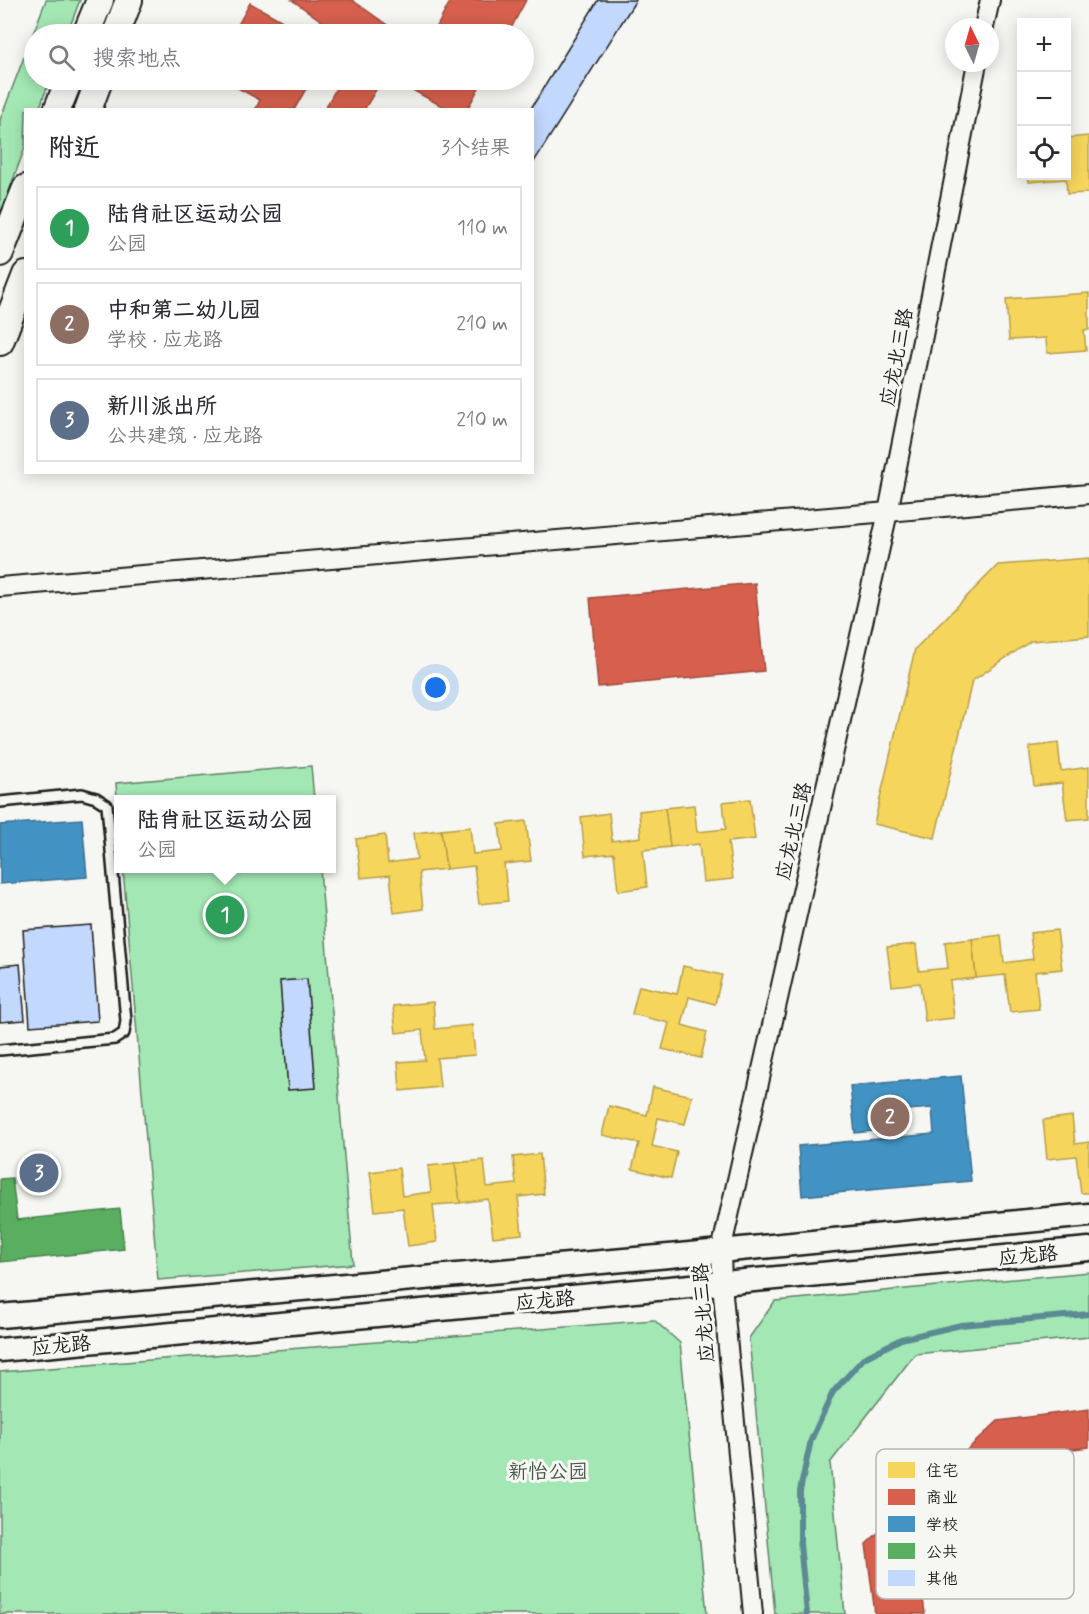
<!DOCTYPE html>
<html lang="zh">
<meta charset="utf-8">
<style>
:root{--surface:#fff;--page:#f2f2f3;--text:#2b2b33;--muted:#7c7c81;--line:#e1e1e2;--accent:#d1495b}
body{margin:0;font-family:Mynerve,"LXGW WenKai TC",sans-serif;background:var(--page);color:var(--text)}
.controls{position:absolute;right:18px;top:18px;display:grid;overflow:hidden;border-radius:0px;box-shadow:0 3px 15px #0003}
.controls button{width:54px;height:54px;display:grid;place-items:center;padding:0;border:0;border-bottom:2px solid var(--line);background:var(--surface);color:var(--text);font:30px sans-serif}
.compass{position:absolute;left:945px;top:18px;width:54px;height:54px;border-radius:50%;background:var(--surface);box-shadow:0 3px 15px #0003;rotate:355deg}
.you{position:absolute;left:436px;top:688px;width:21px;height:21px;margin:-15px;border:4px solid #fff;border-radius:50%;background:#1a73e8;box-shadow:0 0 0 9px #1a73e833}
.badge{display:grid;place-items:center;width:39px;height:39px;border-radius:50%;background:var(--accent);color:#fff;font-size:20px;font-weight:700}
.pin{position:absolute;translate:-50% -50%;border:3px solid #fff;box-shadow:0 2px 6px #0006}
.popup{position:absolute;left:114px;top:795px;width:222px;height:78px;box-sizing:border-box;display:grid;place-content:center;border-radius:0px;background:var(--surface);filter:drop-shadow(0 2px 4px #0005);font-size:20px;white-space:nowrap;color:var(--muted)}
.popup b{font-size:22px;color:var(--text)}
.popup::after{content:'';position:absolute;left:50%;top:100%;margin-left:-12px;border:12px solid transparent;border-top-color:var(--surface)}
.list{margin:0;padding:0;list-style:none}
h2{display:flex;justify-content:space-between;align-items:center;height:78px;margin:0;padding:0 24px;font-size:26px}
h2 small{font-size:20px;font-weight:400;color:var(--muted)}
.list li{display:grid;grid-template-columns:39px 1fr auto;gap:18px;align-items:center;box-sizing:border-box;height:84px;margin:0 12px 12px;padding:0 12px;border:2px solid var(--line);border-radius:0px}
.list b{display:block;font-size:22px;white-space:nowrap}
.list p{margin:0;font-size:20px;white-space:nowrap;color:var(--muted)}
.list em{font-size:20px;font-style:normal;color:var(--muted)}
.icon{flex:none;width:33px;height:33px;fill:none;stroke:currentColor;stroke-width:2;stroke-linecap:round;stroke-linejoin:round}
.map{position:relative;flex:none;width:1089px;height:1614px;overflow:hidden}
.search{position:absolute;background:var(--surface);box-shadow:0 3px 15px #0003;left:24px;top:24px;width:510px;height:66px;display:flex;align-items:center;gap:15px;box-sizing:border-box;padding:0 21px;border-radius:33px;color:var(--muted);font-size:22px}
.panel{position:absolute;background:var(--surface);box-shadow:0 3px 15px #0003;left:24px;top:108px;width:510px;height:366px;border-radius:0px}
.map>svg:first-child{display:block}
.green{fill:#a3e8b4;stroke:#608268;stroke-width:1.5}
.homes{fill:#f6d55c;stroke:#b59e49;stroke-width:1.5}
.shops{fill:#d6604d;stroke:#9e4c3e;stroke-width:1.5}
.schools{fill:#4393c3;stroke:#376f91;stroke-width:1.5}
.public{fill:#5aae61;stroke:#47824c;stroke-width:1.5}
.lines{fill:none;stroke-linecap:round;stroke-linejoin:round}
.stream{stroke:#5b8a93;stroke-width:6}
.building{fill:#c2d8fc;stroke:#1c1c1c;stroke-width:1.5}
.service-casing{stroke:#1c1c1c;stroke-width:14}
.minor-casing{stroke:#1c1c1c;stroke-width:22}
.tertiary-casing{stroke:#1c1c1c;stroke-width:27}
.secondary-casing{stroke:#1c1c1c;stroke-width:30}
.service{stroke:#f6f6f2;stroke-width:9}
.minor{stroke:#f6f6f2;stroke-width:18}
.tertiary{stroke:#f6f6f2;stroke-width:22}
.secondary{stroke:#f6f6f2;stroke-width:26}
.labels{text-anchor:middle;stroke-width:6;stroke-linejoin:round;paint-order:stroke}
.street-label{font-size:20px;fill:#1c1c1c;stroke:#f6f6f2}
.park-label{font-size:20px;fill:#44594a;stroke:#f6f6f2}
.key{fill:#f6f6f2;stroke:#b5b5b2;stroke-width:1.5}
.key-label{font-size:16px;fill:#1c1c1c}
</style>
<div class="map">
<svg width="1089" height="1614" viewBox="0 0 1089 1614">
<rect width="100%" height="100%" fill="#f6f6f2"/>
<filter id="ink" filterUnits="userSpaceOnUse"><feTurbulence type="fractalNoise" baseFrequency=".0167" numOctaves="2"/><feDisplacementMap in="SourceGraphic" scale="12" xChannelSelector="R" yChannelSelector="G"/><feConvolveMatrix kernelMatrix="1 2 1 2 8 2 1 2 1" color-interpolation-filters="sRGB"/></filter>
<g filter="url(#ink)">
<!-- green -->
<g class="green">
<polygon points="46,0 80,0 67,34 34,34 34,80 50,80 39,109 26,110 25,147 0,216 0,120"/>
<polygon points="311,766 314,799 118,800 118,815 116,783"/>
<polygon points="123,869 320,869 353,1264 158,1280"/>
<polygon points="1089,1272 1089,1337 915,1354 830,1463 845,1614 775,1614 749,1338 775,1301"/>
<polygon points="654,1320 680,1343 707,1614 0,1614 0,1372"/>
</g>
<!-- homes -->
<g class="homes">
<polygon points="1089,136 1089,193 1067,194 1066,179 1029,182 1028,176 1066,176 1066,138"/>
<polygon points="1089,293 1089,330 1084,330 1086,350 1047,353 1046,338 1009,340 1006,299"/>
<polygon points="1089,558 1089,636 1031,641 972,681 935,838 874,824 915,649 998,565"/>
<polygon points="1058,743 1061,771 1089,767 1089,818 1067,820 1062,783 1034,786 1029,747"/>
<polygon points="750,799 755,839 728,842 733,879 703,882 699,844 670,847 665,808 694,805 697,832 726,829 723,802"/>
<polygon points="665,808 670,847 643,850 647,887 618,891 614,853 585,856 581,817 609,813 612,841 641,837 639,811"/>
<polygon points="526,821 531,861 504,864 508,901 479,904 474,866 446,869 441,830 470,827 473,854 502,851 499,824"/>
<polygon points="441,830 446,869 419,872 423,909 394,913 390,875 361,878 356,839 385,835 388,863 417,859 414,833"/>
<polygon points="1057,930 1062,969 1035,972 1039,1009 1010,1012 1005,975 976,978 972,939 1001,935 1004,963 1033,959 1030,933"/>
<polygon points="972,939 976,978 950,981 954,1018 925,1021 920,983 892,986 887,947 916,944 919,971 948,968 945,942"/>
<polygon points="683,966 722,975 715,1004 689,997 682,1025 707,1032 701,1058 662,1049 669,1023 632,1014 639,986 677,994"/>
<polygon points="433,1002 435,1029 472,1025 475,1055 437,1058 440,1087 400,1091 398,1062 425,1060 422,1030 396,1033 393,1006"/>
<polygon points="653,1087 692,1096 685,1124 658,1118 652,1146 677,1152 671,1178 632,1169 639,1143 602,1135 609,1106 647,1115"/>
<polygon points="1072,1116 1075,1144 1089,1142 1089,1193 1081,1193 1076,1156 1047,1159 1043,1120"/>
<polygon points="540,1154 544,1194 518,1197 522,1234 493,1237 488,1199 460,1203 455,1163 484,1160 487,1187 516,1184 513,1157"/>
<polygon points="455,1163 460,1203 433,1205 437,1242 408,1246 403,1208 375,1211 370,1172 399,1168 402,1196 431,1192 428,1166"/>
</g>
<!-- shops -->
<g class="shops">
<polygon points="292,0 352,0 400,34 340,34"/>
<polygon points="451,0 526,0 508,34 433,34"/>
<polygon points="250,3 306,34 233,34"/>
<polygon points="238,80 311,80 294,110 255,110 260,100 234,86"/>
<polygon points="341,80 362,80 377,88 364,110 324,110"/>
<polygon points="409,80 483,80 467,110 449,110 405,86"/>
<polygon points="755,583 764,671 598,687 590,598"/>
<polygon points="1089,1409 1089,1447 1015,1456 918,1559 925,1614 875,1614 866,1544 998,1421"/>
</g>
<!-- schools -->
<g class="schools">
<polygon points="82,819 87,877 0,884 0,825"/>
<polygon points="961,1076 971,1181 802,1196 798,1146 934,1134 932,1108 882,1112 883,1130 855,1133 850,1086"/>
</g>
<!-- public -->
<polygon class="public" points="12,1178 17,1220 120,1209 124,1249 0,1262 0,1179"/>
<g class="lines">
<!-- stream -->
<polyline class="stream" points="807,1614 800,1544 800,1491 811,1440 833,1392 864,1358 901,1339 961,1325 1089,1314"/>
</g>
<!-- building -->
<g class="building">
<polygon points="598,0 636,0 532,165 532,110 530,110"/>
<polygon points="91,925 98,1021 30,1026 23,930"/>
<polygon points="20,964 25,1020 0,1022 0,966"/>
<polygon points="307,979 316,1088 288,1090 280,981"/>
</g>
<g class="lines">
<defs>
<polyline id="service" points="0,802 82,794 96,798 107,805 126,1021 124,1033 115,1039 0,1050"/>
<g id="minor">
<polyline points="984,27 990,0"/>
<polyline points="0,587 888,512 1089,494"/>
<polyline points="753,1614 722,1284 721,1251 888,512 977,63"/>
</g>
<g id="tertiary">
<polyline points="0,1316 669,1256 1089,1215"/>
<polyline points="0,1350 1089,1249"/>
</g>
<g id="secondary">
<polyline points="86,34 100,0"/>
<polyline points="116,34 129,0"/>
<polyline points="57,110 69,80"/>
<polyline points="88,110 99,80"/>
<polyline points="0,253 26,188"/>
<polyline points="0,342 26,275"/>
</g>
</defs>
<!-- service casing -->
<use href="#service" class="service-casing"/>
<!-- minor casing -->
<use href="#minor" class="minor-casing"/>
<!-- tertiary casing -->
<use href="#tertiary" class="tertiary-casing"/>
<!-- secondary casing -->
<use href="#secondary" class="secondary-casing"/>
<!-- service -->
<use href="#service" class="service"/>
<!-- minor -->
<use href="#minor" class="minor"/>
<!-- tertiary -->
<use href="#tertiary" class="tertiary"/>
<!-- secondary -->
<use href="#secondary" class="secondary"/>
</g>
</g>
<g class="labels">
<!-- street labels -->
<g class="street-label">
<text transform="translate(896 357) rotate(-79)" y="7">应龙北三路</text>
<text transform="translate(793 831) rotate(-77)" y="7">应龙北三路</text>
<text transform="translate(1028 1255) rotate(-5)" y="7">应龙路</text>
<text transform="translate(545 1300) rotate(-5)" y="7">应龙路</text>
<text transform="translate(703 1313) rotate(-94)" y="7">应龙北三路</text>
<text transform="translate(61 1345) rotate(-5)" y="7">应龙路</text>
</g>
<!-- park labels -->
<g class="park-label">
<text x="548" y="1478">新怡公园</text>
</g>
</g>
<!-- legend -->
<rect x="876" y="1449" width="198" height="150" rx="9" class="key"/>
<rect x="888" y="1462" width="27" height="16" fill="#f6d55c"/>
<rect x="888" y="1489" width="27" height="16" fill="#d6604d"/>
<rect x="888" y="1516" width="27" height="16" fill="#4393c3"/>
<rect x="888" y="1543" width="27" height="16" fill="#5aae61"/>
<rect x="888" y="1570" width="27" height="16" fill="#c2d8fc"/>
<g class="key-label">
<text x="926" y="1476">住宅</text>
<text x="926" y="1503">商业</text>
<text x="926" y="1530">学校</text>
<text x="926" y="1557">公共</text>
<text x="926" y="1584">其他</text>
</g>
</svg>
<div class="controls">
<button>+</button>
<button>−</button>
<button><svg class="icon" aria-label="locate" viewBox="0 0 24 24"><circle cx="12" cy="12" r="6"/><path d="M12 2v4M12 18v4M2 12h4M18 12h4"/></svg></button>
</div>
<svg class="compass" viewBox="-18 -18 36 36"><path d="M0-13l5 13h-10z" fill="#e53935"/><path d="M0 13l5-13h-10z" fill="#7c7c81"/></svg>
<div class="you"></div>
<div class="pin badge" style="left:225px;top:915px;background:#2e9e5b">1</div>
<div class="popup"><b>陆肖社区运动公园</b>公园</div>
<div class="pin badge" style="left:890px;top:1117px;background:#8d6e63">2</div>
<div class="pin badge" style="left:39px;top:1173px;background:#5c6f8a">3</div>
<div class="search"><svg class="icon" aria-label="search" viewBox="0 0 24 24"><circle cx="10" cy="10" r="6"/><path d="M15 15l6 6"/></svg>搜索地点</div>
<section class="panel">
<h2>附近<small>3个结果</small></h2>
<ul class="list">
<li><span class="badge" style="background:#2e9e5b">1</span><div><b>陆肖社区运动公园</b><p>公园</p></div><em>110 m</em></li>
<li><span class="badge" style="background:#8d6e63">2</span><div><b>中和第二幼儿园</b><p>学校 · 应龙路</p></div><em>210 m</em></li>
<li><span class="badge" style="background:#5c6f8a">3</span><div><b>新川派出所</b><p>公共建筑 · 应龙路</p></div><em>210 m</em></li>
</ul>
</section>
</div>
